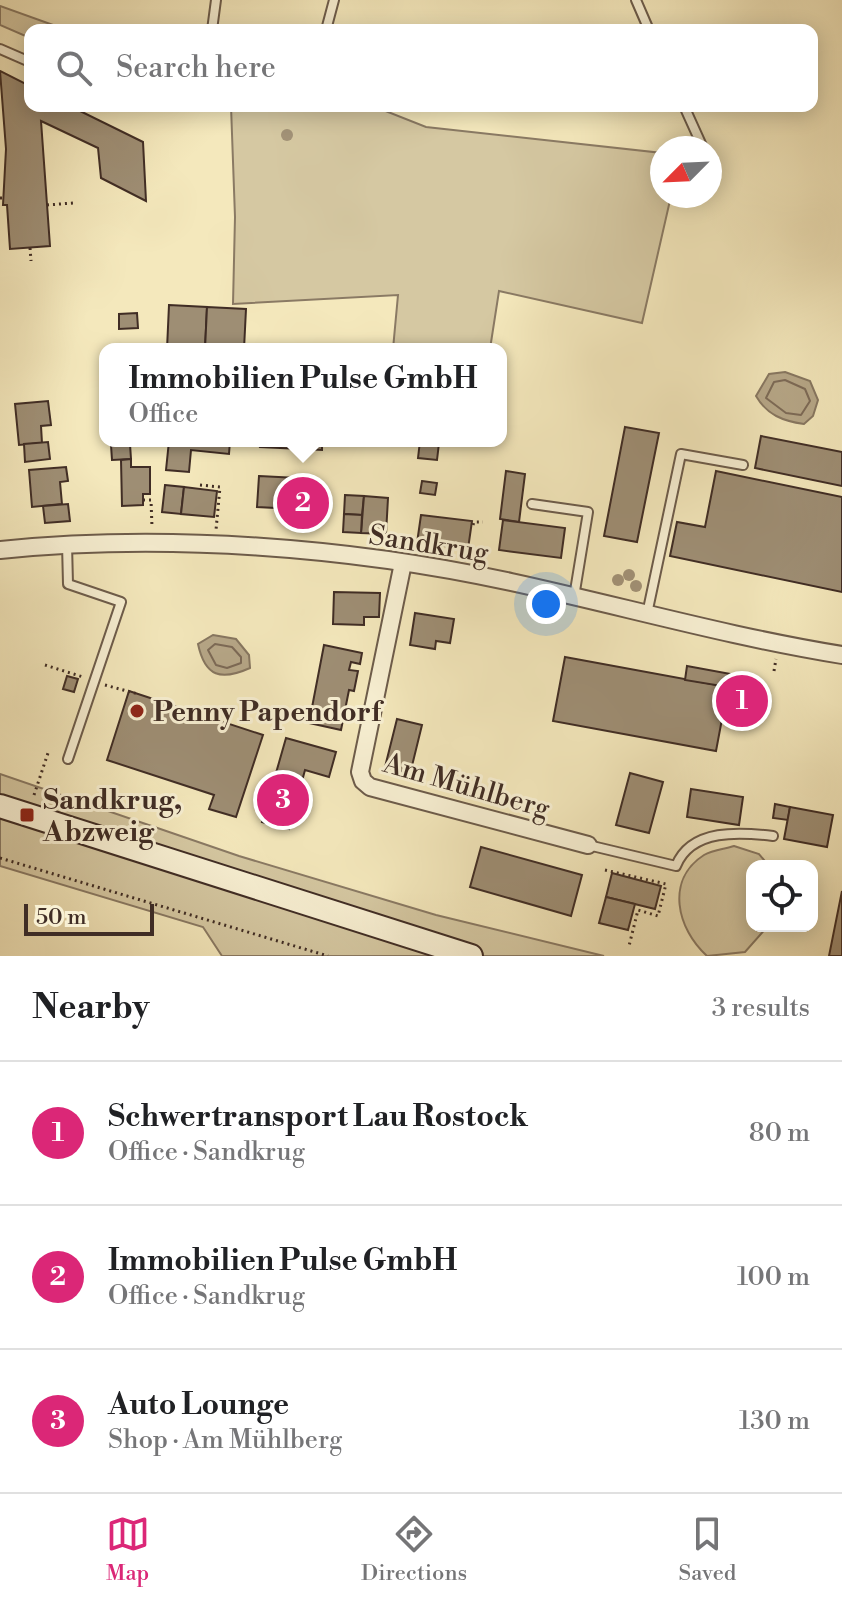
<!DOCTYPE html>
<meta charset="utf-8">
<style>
:root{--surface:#fff;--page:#f6f6f6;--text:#202124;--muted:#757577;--line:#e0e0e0;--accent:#db2777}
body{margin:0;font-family:"Libre Bodoni",serif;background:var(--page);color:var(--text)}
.controls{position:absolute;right:24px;bottom:24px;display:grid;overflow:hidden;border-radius:16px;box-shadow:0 4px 20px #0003}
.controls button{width:72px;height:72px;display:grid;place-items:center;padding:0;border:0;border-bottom:2px solid var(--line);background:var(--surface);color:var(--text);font:40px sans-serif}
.compass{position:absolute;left:650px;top:136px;width:72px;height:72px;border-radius:50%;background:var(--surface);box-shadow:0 4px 20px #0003;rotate:246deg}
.scale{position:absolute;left:24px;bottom:20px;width:130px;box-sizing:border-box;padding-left:8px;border:4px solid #402d25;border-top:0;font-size:22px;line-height:28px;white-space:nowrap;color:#402d25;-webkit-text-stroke:6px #f8f0d3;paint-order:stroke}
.you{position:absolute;left:546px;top:604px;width:28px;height:28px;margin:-20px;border:6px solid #fff;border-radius:50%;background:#1a73e8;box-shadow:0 0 0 12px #1a73e833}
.badge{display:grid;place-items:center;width:52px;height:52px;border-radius:50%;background:var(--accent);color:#fff;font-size:26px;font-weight:700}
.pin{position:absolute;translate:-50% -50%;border:4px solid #fff;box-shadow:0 2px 8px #0006}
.popup{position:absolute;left:99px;top:343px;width:408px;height:104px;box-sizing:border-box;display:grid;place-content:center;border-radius:16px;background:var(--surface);filter:drop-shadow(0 2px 6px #0005);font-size:26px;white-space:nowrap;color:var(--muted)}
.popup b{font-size:30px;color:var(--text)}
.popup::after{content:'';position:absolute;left:50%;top:100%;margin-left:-16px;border:16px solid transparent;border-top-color:var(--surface)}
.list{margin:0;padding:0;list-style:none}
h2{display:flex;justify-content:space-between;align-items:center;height:104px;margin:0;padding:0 32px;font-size:34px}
h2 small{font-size:26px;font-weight:400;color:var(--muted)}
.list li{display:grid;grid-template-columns:52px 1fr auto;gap:24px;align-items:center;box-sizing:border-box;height:144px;padding:0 32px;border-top:2px solid var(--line)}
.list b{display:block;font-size:30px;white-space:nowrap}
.list p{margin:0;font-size:26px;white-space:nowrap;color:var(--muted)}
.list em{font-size:26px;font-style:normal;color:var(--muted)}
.icon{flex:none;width:44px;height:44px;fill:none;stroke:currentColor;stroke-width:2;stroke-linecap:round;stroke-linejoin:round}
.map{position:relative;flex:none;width:842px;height:956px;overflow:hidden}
.search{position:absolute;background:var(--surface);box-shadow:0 4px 20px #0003;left:24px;right:24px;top:24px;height:88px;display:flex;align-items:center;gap:20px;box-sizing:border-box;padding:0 28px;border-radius:16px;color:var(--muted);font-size:30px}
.sheet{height:536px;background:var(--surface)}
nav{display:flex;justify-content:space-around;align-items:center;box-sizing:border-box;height:112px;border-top:2px solid var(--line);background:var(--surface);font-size:22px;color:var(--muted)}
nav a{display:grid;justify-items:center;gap:4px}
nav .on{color:var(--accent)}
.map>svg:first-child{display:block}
.green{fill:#d5c8a2;stroke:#8a7a64;stroke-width:2}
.water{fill:#b7a889;stroke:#877761;stroke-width:2}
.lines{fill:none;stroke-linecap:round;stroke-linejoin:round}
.shore{stroke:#7c6a57;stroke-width:2}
.building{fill:#9e8e74;stroke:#402d25;stroke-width:2}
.lane-casing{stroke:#6d5c4b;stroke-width:12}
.street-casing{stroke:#6d5c4b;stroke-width:20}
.secondary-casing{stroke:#402d25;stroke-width:26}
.path{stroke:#402d25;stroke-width:3;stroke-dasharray:2 4;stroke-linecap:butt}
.lane{stroke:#f8f0d3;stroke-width:8}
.street{stroke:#f8f0d3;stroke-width:16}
.secondary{stroke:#f8f0d3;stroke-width:22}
.tree{fill:#a29277}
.poi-dot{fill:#8f2418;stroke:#f8f0d3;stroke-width:3}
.labels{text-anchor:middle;stroke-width:6;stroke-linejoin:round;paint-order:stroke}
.street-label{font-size:28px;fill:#402d25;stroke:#f8f0d3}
.poi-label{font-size:28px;font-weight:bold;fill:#402d25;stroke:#f8f0d3;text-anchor:start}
</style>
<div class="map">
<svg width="842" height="956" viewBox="0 0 842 956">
<rect width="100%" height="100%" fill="#f4e8bc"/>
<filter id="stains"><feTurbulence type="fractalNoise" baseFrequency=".0025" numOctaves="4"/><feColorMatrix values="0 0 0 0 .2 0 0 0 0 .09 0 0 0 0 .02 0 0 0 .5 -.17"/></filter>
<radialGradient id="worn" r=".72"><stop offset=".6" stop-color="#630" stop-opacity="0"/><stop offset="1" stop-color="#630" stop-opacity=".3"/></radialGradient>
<!-- green -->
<g class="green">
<polygon points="0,6 67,30 30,30 30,38 0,25"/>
<polygon points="231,106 373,106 426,127 662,153 662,196 671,196 642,323 499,291 490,349 393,349 398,295 233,304 235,217"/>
<polygon points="0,774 239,856 436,915 604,956 222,956 203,927 0,866"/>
<path d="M734,846l25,8 10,12h-17v60h16l-23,26 -38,4c-30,-27 -42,-76 -3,-101 9,-5 21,-6 30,-9z"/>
</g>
<!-- water -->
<g class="water">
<path d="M785,372l25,9 8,19 -5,16 -9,8c-21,-3 -37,-9 -48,-28l13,-22z"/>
<path d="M213,635l23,4 13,16 1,13c-29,13 -45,9 -52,-24z"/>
</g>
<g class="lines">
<!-- shore -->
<g class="shore">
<polygon points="785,380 805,389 810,401 801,415 786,413 766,398 774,382"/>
<polygon points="215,644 232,647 241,657 241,663 227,668 216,665 208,650"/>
</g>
</g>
<!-- building -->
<g class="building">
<polygon points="0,71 30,86 30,106 70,106 143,142 146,201 101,178 98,148 41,121 50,246 10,249 7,205 3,205 6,149"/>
<polygon points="169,305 207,307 205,349 167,349"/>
<polygon points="207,307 246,309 244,349 205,349"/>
<polygon points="137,313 138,328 119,329 119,314"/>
<polygon points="48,401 51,425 41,426 42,443 19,445 15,404"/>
<polygon points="625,427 659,433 637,542 604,536"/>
<polygon points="761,436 842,452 842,486 755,468"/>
<polygon points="169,441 230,441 229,454 191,450 189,472 166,470"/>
<polygon points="261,441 322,441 322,450 260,447"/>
<polygon points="420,441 439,443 437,460 418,458"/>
<polygon points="48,442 50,459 25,462 24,444"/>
<polygon points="130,444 131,459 112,460 111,445"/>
<polygon points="131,459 131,467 150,467 150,494 143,494 143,505 122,506 121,460"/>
<polygon points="66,467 68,481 60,482 62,504 32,507 29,470"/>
<polygon points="506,471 525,474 519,522 500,519"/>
<polygon points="716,471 842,497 842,592 670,556 677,522 705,527"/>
<polygon points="259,476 317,479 315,510 257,507"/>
<polygon points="422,481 437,483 435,495 420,493"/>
<polygon points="165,485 184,487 181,514 162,512"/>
<polygon points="184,487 217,491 214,517 181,514"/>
<polygon points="345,495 364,496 362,515 344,514"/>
<polygon points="364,496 388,498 386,534 361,533"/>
<polygon points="68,504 70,521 45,523 43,506"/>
<polygon points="344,514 362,515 361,533 343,532"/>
<polygon points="421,515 472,521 468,549 417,543"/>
<polygon points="503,520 565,528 561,558 499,550"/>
<polygon points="334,592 380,593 379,617 364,617 364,625 333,624"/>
<polygon points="415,613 454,619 450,643 436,641 435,649 410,645"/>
<polygon points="324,645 362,653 360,664 351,662 349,670 358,671 354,691 349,690 341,730 309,723"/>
<polygon points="565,657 728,687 716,751 553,721"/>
<polygon points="687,666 747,677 738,725 722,722 728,687 685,680"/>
<polygon points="67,676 78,679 74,692 63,689"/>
<polygon points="129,691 263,735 236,817 209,809 214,795 107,760"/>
<polygon points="397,719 422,725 410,774 385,767"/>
<polygon points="286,738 336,752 329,777 305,770 289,829 262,822"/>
<polygon points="630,773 663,782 649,833 616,825"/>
<polygon points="691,789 743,797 739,825 687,817"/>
<polygon points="775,804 790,807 788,820 773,818"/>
<polygon points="790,807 833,815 827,847 784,839"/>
<polygon points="481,847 582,875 571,916 470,887"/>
<polygon points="612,873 661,886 655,909 606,897"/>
<polygon points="842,891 842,956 829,956"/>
<polygon points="606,897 635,904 628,930 599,923"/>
</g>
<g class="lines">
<defs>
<g id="lane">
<polyline points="636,0 649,30"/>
<polyline points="212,30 216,0"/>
<polyline points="326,30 334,0"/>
<polyline points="0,49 30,62"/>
<polyline points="684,106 703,148"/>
<polyline points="532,504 588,512 574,597"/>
<polyline points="67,544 68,584 121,602 68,759"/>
<polyline points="647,614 681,454 743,465"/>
<path d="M588,845l88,21c15,-38 65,-34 97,-30"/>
</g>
<g id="street">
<path d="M0,550c164,-17 350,-3 511,32 111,24 219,55 331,73"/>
<polyline points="403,563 360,772 363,781 370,787 588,845"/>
</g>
<polyline id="secondary" points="0,806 471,956"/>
</defs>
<!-- lane casing -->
<use href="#lane" class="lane-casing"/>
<!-- street casing -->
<use href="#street" class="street-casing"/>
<!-- secondary casing -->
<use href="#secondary" class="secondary-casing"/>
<!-- path -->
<g class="path">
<polyline points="0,198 2,198"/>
<polyline points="47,205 73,203"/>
<polyline points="30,248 31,261"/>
<polyline points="200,485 220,487 216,530"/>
<polyline points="143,500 151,500 152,527"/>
<polyline points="473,525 474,522 483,522"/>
<polyline points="45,665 83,677"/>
<polyline points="774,671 776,659"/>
<polyline points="105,685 138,694"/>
<polyline points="34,795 48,753"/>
<polyline points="0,858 328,956"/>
<polyline points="605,870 666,884 658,916 638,910 629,946"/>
</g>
<!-- lane -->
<use href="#lane" class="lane"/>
<!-- street -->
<use href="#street" class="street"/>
<!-- secondary -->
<use href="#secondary" class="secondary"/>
</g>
<!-- trees -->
<g class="tree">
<circle cx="287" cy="135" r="6"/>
<circle cx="467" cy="556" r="6"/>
<circle cx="629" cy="575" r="6"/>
<circle cx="618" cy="580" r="6"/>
<circle cx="636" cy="586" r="6"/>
</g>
<!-- markers -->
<g class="poi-dot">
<circle cx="137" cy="711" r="8"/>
<rect x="19" y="807" width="16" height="16" rx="4"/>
</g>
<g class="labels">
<!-- street labels -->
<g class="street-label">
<text transform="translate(429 543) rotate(9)" y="10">Sandkrug</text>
<text transform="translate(467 785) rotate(16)" y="10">Am Mühlberg</text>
</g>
<!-- poi labels -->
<g class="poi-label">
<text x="153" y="721">Penny Papendorf</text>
<text x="43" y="809">Sandkrug,<tspan x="43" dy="32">Abzweig</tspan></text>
</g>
</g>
<rect width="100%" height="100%" filter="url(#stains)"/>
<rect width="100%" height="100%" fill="url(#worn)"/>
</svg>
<div class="controls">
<button><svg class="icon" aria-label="locate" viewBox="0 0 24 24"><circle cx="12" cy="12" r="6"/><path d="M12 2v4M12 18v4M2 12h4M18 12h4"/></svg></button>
</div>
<svg class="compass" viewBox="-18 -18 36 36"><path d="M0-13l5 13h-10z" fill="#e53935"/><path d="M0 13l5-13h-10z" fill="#757577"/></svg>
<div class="scale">50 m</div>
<div class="you"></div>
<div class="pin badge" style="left:742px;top:701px">1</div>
<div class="pin badge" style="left:303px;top:503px">2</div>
<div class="popup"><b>Immobilien Pulse GmbH</b>Office</div>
<div class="pin badge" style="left:283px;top:800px">3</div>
<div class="search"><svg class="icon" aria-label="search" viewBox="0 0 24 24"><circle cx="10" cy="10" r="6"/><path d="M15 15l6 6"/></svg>Search here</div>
</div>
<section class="sheet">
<h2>Nearby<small>3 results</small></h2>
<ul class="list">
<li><span class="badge">1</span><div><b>Schwertransport Lau Rostock</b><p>Office · Sandkrug</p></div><em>80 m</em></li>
<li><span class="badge">2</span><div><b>Immobilien Pulse GmbH</b><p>Office · Sandkrug</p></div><em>100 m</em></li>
<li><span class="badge">3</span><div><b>Auto Lounge</b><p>Shop · Am Mühlberg</p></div><em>130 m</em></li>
</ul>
</section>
<nav>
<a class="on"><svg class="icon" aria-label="map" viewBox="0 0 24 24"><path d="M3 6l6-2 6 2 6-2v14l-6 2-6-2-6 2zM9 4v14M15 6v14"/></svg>Map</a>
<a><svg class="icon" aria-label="directions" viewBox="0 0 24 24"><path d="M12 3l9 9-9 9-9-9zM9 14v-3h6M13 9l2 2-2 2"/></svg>Directions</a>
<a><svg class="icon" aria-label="saved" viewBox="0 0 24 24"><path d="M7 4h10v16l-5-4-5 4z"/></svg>Saved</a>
</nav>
